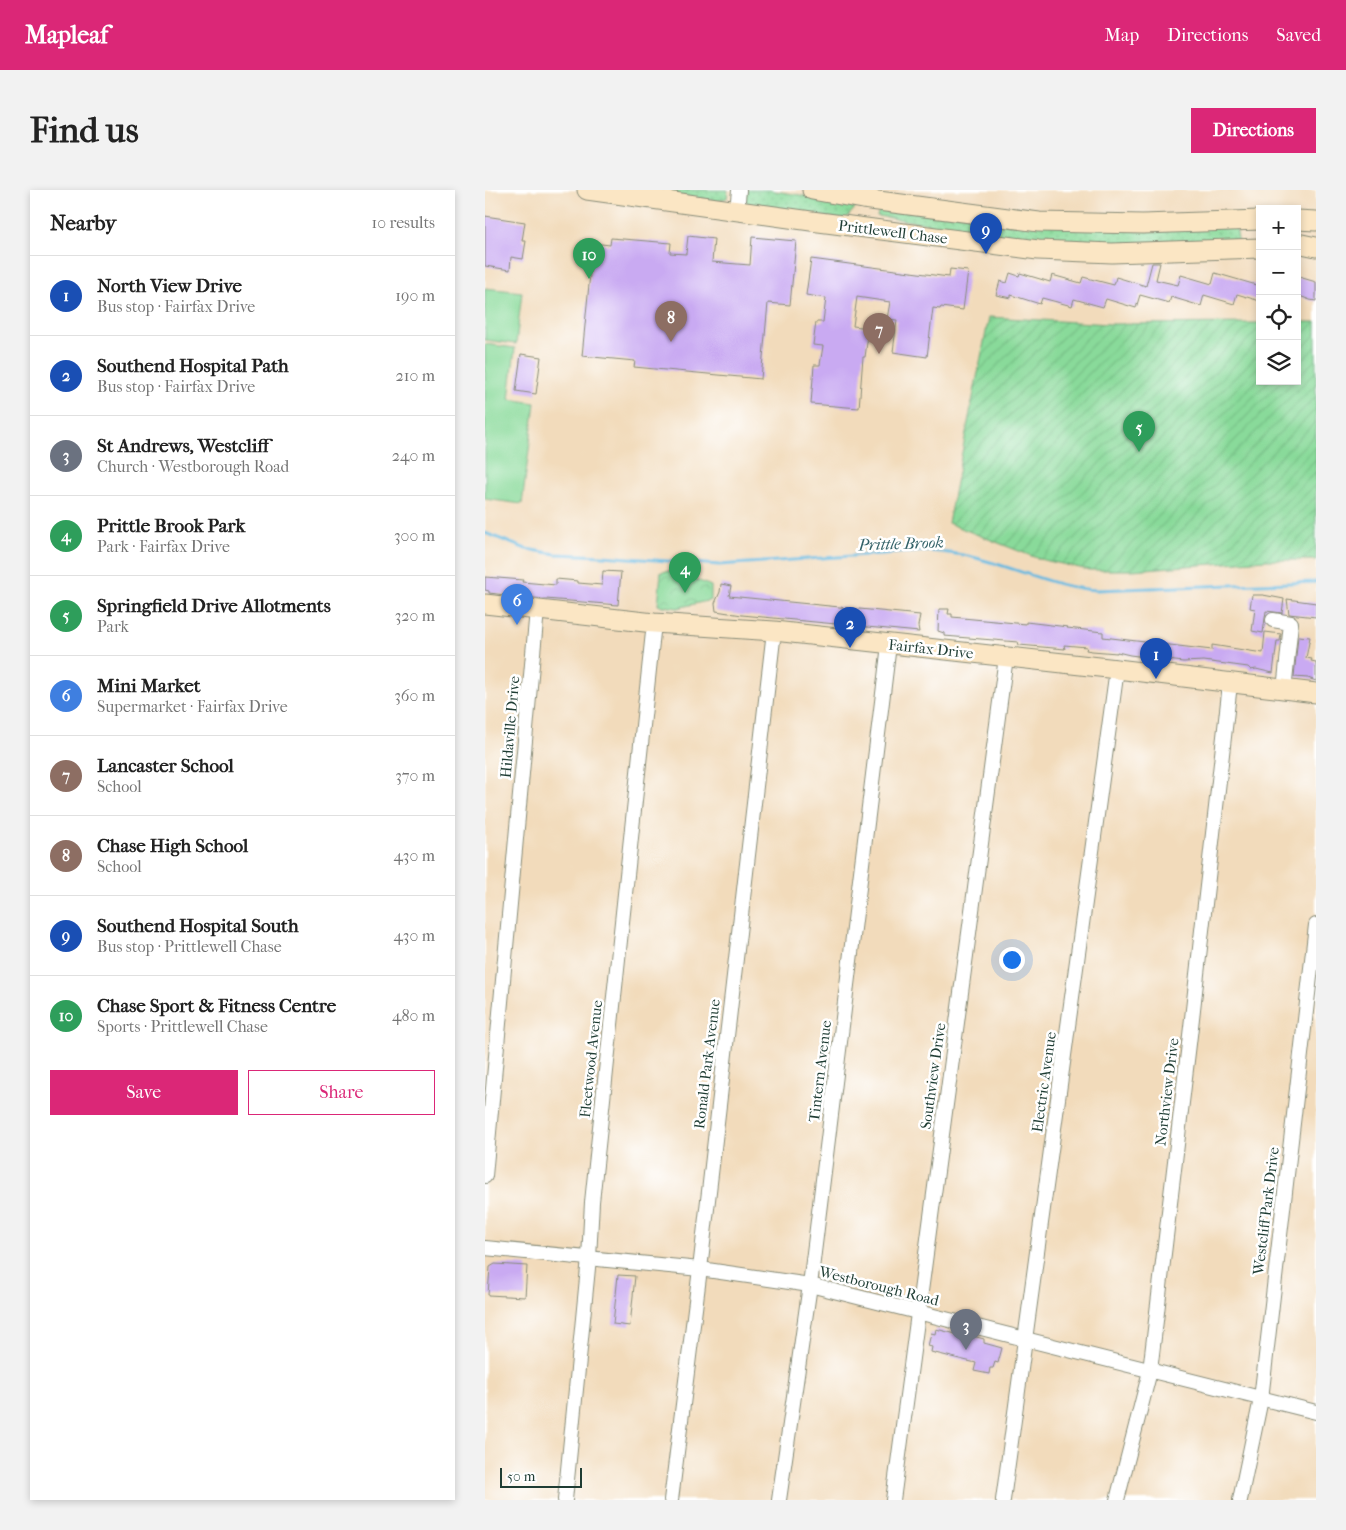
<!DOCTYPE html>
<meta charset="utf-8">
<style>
:root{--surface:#fff;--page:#f2f2f2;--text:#222;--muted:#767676;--line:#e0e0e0;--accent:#db2777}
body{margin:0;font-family:"IM FELL French Canon",serif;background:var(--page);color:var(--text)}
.controls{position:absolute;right:15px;top:15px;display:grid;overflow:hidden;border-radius:0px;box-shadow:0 2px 8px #0003}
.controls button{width:45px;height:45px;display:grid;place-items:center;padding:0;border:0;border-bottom:1px solid var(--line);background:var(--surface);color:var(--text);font:25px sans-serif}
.scale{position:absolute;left:15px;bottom:12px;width:82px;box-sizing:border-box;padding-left:5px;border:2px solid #1f3d34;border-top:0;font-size:14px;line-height:18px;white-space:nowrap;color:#1f3d34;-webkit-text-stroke:4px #fff;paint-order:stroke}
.you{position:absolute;left:526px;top:769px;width:18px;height:18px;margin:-12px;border:4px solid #fff;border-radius:50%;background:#1a73e8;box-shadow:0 0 0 8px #1a73e833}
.badge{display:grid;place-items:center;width:32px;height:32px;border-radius:50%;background:var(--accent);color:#fff;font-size:16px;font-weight:700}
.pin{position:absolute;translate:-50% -41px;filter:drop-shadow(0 1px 2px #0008)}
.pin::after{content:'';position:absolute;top:26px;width:18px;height:15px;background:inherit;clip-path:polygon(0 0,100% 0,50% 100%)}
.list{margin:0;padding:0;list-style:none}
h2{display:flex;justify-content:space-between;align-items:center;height:65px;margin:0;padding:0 20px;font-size:21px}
h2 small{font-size:16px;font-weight:400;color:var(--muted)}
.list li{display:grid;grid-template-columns:32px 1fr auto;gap:15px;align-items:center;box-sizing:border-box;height:80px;padding:0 20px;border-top:1px solid var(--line)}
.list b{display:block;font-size:19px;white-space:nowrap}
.list p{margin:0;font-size:16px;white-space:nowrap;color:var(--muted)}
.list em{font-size:16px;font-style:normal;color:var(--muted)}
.actions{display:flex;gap:10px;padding:15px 20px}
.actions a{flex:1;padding:11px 0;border:1px solid var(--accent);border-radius:0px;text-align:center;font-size:18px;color:var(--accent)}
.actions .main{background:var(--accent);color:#fff}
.icon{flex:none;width:28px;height:28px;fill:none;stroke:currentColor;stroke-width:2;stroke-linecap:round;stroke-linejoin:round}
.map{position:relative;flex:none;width:831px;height:1310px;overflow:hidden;border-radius:0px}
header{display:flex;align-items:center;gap:30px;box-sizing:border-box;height:70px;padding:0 25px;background:var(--accent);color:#fff}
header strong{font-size:24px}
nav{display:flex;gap:28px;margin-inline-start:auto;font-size:18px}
.intro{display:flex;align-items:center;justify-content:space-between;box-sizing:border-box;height:120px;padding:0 30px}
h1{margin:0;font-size:35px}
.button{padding:12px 22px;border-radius:0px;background:var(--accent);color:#fff;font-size:18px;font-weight:700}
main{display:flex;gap:30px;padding:0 30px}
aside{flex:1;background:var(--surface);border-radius:0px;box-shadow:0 2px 8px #0003}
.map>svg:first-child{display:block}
.grass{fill:url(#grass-dots);stroke:#548c67}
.park{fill:url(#park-crowns);stroke:#548c67}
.garden{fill:url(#garden-furrows);stroke:#548c67}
.pitch{fill:#89da9a;stroke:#548c67}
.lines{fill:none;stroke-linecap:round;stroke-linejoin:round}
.stream{stroke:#64b9e0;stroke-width:3}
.building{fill:#c9aaf2}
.street-casing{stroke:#888c78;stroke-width:16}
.secondary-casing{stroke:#888c78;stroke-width:21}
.street{stroke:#fff;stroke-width:14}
.secondary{stroke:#fbe6c4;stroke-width:19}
.labels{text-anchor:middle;stroke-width:5;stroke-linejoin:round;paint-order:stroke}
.street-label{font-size:15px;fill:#1f3d34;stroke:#fff}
.water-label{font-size:16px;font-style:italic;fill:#346268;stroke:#fff}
</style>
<header>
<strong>Mapleaf</strong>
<nav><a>Map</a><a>Directions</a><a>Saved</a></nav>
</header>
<div class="intro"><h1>Find us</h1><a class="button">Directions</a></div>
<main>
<aside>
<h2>Nearby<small>10 results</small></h2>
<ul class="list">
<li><span class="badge" style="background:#1a4fb4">1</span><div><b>North View Drive</b><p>Bus stop · Fairfax Drive</p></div><em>190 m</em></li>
<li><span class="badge" style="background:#1a4fb4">2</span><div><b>Southend Hospital Path</b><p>Bus stop · Fairfax Drive</p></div><em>210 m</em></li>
<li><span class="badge" style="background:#6b7280">3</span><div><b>St Andrews, Westcliff</b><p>Church · Westborough Road</p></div><em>240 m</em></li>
<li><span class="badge" style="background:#2e9e5b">4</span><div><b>Prittle Brook Park</b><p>Park · Fairfax Drive</p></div><em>300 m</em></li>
<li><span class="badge" style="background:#2e9e5b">5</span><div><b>Springfield Drive Allotments</b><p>Park</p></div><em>320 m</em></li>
<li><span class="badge" style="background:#3f7fe0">6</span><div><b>Mini Market</b><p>Supermarket · Fairfax Drive</p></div><em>360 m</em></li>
<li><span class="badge" style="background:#8d6e63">7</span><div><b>Lancaster School</b><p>School</p></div><em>370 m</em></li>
<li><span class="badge" style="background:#8d6e63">8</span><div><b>Chase High School</b><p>School</p></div><em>430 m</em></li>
<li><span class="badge" style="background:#1a4fb4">9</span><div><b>Southend Hospital South</b><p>Bus stop · Prittlewell Chase</p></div><em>430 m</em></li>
<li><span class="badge" style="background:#2e9e5b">10</span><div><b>Chase Sport &amp; Fitness Centre</b><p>Sports · Prittlewell Chase</p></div><em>480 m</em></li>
</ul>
<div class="actions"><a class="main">Save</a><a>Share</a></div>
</aside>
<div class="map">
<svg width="831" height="1310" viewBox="0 0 831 1310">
<defs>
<pattern id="grass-dots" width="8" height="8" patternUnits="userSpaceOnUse" patternTransform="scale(1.25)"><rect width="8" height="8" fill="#89da9a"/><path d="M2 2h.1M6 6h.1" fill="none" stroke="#76bc85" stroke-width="1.8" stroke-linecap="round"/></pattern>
<pattern id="park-crowns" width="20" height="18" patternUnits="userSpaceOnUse" patternTransform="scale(1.25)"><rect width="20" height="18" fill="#89da9a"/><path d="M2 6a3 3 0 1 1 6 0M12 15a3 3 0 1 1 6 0" fill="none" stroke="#76bc85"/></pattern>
<pattern id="garden-furrows" width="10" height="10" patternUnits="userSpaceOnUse" patternTransform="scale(1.25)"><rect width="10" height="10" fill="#89da9a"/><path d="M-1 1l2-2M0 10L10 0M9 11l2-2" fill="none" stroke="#76bc85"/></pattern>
</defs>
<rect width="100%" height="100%" fill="#fff"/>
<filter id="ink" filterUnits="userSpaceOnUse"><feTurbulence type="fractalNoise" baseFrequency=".02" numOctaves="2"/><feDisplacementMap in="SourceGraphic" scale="10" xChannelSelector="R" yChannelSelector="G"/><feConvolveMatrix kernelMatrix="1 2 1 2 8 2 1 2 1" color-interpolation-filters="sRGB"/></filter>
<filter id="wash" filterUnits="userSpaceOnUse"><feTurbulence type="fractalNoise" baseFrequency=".0096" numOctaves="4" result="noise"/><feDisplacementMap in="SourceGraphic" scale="20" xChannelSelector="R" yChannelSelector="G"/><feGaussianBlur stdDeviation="1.12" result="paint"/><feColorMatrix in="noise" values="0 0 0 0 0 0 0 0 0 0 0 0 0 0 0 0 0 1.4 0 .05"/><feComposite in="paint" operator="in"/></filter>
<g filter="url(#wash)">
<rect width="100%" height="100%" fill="#f2dbbb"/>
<!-- grass -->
<g class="grass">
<polygon points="154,0 243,0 242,8 233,11"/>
<polygon points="260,0 284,0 370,14 370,18 360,30 262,14 260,7"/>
<polygon points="395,18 751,37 753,50 568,55 464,43 444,34 392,26"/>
</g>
<!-- park -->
<polygon class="park" points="205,379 212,390 226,396 226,410 192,418 173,415 176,382"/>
<!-- garden -->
<polygon class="garden" points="504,127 625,134 775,133 775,191 812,191 812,132 831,132 831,370 781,370 647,380 604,380 554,369 463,333"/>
<!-- pitch -->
<g class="pitch">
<polygon points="0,98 37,102 31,154 0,150"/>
<polygon points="0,154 30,158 24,209 50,213 37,314 0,309"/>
</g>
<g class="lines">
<!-- stream -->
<path class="stream" d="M0,343l41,16 30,5 47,2 116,9 207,-14c19,1 39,3 57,9 38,10 74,28 113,30l220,-8"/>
</g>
<g id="blocks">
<!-- building -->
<g class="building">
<polygon points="0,26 40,32 37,51 41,51 38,69 26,67 25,80 0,76"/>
<polygon points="203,46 229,49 227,72 265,75 267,47 311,51 305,115 283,113 276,189 149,177 150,171 97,166 108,53 125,55 126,48 186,53 185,63 201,64"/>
<polygon points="326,69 464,87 465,79 483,81 478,120 456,117 455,119 448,118 442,167 408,162 412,130 402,129 405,112 372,107 368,136 384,138 380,167 378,167 374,218 326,214 329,175 335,175 338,156 328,155 331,132 338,132 341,108 321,105"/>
<polygon points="667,73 675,73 671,90 693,95 696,85 727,94 730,83 775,96 775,111 752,104 749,114 719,105 716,116 686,107 684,113 655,105 651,118 621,109 618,117 589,109 587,116 557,108 555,114 526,105 526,108 511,105 515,91 522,93 525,83 534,86 535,83 565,92 567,85 596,93 598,87 629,95 631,87 661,96"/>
<polygon points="814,87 831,92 831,111 825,110 812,105 812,93"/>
<polygon points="36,164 56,167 51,204 31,201"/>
<polygon points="118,381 136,382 133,415 37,407 4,403 4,401 0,400 0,387 38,390 37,392 71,395 71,389 93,391 93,393 117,395"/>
<polygon points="236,394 246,396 244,406 435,425 433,436 434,442 257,425 231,421 230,413 235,402"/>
<polygon points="767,405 778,405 799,409 797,423 781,421 778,443 767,441 770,419 765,418"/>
<polygon points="802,409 831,413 831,427 804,424"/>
<polygon points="454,419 464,419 463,424 467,424 467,427 541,434 541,432 583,437 582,438 618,442 618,447 727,460 727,455 778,463 780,442 796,444 795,451 792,451 788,483 771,479 766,480 763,477 719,471 698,472 645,465 632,462 632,463 607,461 601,460 602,457 579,455 580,459 534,455 533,452 459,446 459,443 453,441"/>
<polygon points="813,446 825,447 821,468 827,469 826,471 831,472 831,491 823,488 809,487"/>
<polygon points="10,1074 42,1076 40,1107 3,1105 5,1077"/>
<polygon points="133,1085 150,1086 145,1136 128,1134"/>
<polygon points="451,1139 487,1148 488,1146 499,1149 499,1153 517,1158 513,1173 510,1172 508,1178 505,1178 504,1184 489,1181 491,1173 446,1162 447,1157 443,1156 444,1152 446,1143 450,1144"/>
</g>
</g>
</g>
<g filter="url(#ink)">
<use href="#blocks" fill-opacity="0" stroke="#888c78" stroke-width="1"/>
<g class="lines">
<defs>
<g id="street">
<polyline points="252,21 254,0"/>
<polyline points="788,430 806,433 799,500"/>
<polyline points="0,986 52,420"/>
<polyline points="0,1058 215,1079 325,1095 831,1222"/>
<polyline points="80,1310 104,1068 107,1012 169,433"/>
<polyline points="186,1310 215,1079 289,441"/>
<polyline points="294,1310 325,1095 404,455"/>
<polyline points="408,1310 521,467"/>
<polyline points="518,1310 632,479"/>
<polyline points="632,1310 665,1181 706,837 745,494"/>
<polyline points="755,1310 776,1209 831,735"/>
</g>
<g id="secondary">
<polyline points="102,0 326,31 553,60 627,63 775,58"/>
<polyline points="327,0 378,9 554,32 658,34 775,30"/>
<polyline points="812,30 831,31"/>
<polyline points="812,53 831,57"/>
<polyline points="0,414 169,433 289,441 632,479 831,503"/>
</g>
</defs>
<!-- street casing -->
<use href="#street" class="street-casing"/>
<!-- secondary casing -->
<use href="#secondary" class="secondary-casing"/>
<!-- street -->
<use href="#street" class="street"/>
<!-- secondary -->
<use href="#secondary" class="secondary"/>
</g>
</g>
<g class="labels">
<!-- street labels -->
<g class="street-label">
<text transform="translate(408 42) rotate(7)" y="5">Prittlewell Chase</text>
<text transform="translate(446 459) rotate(6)" y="5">Fairfax Drive</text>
<text transform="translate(25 537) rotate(-85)" y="5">Hildaville Drive</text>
<text transform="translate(106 869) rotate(-84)" y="5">Fleetwood Avenue</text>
<text transform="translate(222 874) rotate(-83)" y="5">Ronald Park Avenue</text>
<text transform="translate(335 881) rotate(-83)" y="5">Tintern Avenue</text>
<text transform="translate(448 886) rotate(-82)" y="5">Southview Drive</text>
<text transform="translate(559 892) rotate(-82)" y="5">Electric Avenue</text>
<text transform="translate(682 902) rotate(-83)" y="5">Northview Drive</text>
<text transform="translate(781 1021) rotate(-83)" y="5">Westcliff Park Drive</text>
<text transform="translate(394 1096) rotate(14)" y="5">Westborough Road</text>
</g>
<!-- water labels -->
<g class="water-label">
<text transform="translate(416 353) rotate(-2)" y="6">Prittle Brook</text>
</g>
</g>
</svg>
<div class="controls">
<button>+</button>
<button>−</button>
<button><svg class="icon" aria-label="locate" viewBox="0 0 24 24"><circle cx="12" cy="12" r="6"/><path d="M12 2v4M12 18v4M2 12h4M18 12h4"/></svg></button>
<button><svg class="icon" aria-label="layers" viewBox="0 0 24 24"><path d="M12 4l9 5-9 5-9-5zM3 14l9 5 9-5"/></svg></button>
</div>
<div class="scale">50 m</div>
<div class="you"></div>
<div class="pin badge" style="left:671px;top:489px;background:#1a4fb4">1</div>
<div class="pin badge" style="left:365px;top:458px;background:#1a4fb4">2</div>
<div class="pin badge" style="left:481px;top:1160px;background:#6b7280">3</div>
<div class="pin badge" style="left:200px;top:403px;background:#2e9e5b">4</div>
<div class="pin badge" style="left:654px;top:262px;background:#2e9e5b">5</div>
<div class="pin badge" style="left:32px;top:435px;background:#3f7fe0">6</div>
<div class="pin badge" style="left:394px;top:164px;background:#8d6e63">7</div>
<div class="pin badge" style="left:186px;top:152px;background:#8d6e63">8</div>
<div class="pin badge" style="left:501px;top:64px;background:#1a4fb4">9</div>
<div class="pin badge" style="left:104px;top:89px;background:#2e9e5b">10</div>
</div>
</main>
